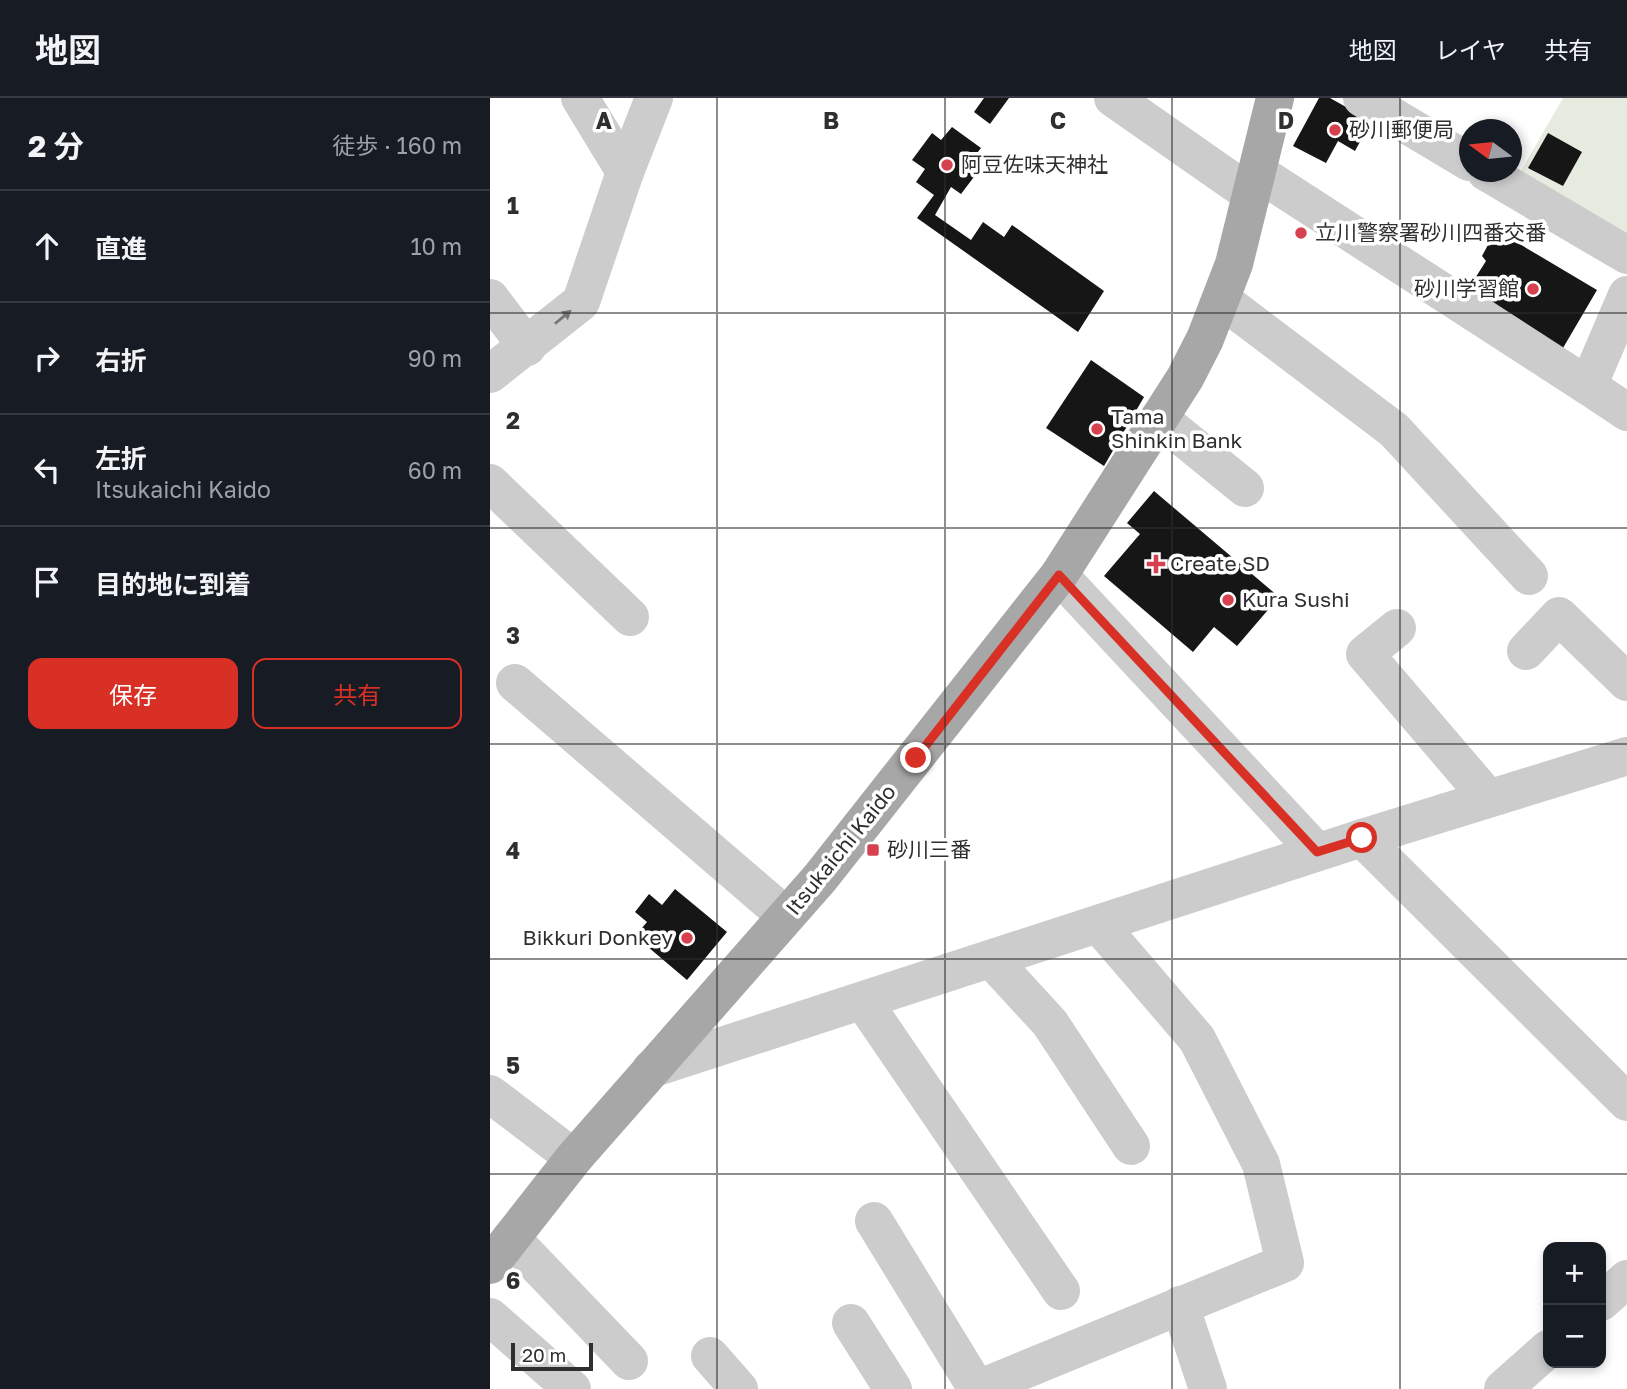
<!DOCTYPE html>
<html lang="ja">
<meta charset="utf-8">
<style>
:root{--surface:#171b24;--page:#20242c;--text:#f1f3f6;--muted:#9ea1a6;--line:#363941;--accent:#d93025}
body{margin:0;font-family:"Golos Text","Noto Sans JP",sans-serif;background:var(--page);color:var(--text)}
.controls{position:absolute;right:21px;bottom:21px;display:grid;overflow:hidden;border-radius:14px;box-shadow:0 4px 10px #0003}
.controls button{width:63px;height:63px;display:grid;place-items:center;padding:0;border:0;border-bottom:2px solid var(--line);background:var(--surface);color:var(--text);font:35px sans-serif}
.compass{position:absolute;left:969px;top:21px;width:63px;height:63px;border-radius:50%;background:var(--surface);box-shadow:0 4px 10px #0003;rotate:285deg}
.scale{position:absolute;left:21px;bottom:18px;width:82px;box-sizing:border-box;padding-left:7px;border:4px solid #2f2f2f;border-top:0;font-size:19px;line-height:24px;white-space:nowrap;color:#2f2f2f;-webkit-text-stroke:5px #fff;paint-order:stroke}
.stop{position:absolute;width:21px;height:21px;margin:-16px;border:5px solid #d93025;border-radius:50%;background:#fff}
.stop.end{background:#d93025;border-color:#fff;box-shadow:0 2px 7px #0008}
.list{margin:0;padding:0;list-style:none}
h2{display:flex;justify-content:space-between;align-items:center;height:91px;margin:0;padding:0 28px;font-size:30px}
h2 small{font-size:23px;font-weight:400;color:var(--muted)}
.list li{display:grid;grid-template-columns:46px 1fr auto;gap:21px;align-items:center;box-sizing:border-box;height:112px;padding:0 28px;border-top:2px solid var(--line)}
.list b{display:block;font-size:26px;white-space:nowrap}
.list p{margin:0;font-size:23px;white-space:nowrap;color:var(--muted)}
.list em{font-size:23px;font-style:normal;color:var(--muted)}
.actions{display:flex;gap:14px;padding:21px 28px}
.actions a{flex:1;padding:16px 0;border:2px solid var(--accent);border-radius:14px;text-align:center;font-size:24px;color:var(--accent)}
.actions .main{background:var(--accent);color:#fff}
.icon{flex:none;width:38px;height:38px;fill:none;stroke:currentColor;stroke-width:2;stroke-linecap:round;stroke-linejoin:round}
.map{position:relative;flex:none;width:1137px;height:1291px;overflow:hidden}
header{display:flex;align-items:center;gap:42px;box-sizing:border-box;height:98px;padding:0 35px;background:var(--surface);border-bottom:2px solid var(--line)}
header strong{font-size:33px}
nav{display:flex;gap:38px;margin-inline-start:auto;font-size:24px}
main{display:flex}
aside{flex:1;background:var(--surface)}
.map>svg:first-child{display:block}
.green{fill:#e5ebde}
.building{fill:#161616}
.lines{fill:none;stroke-linecap:round;stroke-linejoin:round}
.minor{stroke:#ccc;stroke-width:38}
.major{stroke:#a7a7a7;stroke-width:38}
.oneway{fill:#767676}
.route{stroke:#d93025;stroke-width:9}
.grid{fill:none;stroke:#2f2f2f;stroke-width:2;stroke-opacity:0.55}
.poi-dot{fill:#d6414f;stroke:#fff;stroke-width:2.5}
.labels{text-anchor:middle;stroke-width:7;stroke-linejoin:round;paint-order:stroke}
.poi-label{font-size:21px;fill:#2f2f2f;stroke:#fff;text-anchor:start}
.street-label{font-size:21px;fill:#2f2f2f;stroke:#fff}
.grid-label{font-size:23px;text-anchor:middle;font-weight:bold;fill:#2f2f2f;stroke:#fff;stroke-width:7;stroke-linejoin:round;paint-order:stroke}
</style>
<header>
<strong>地図</strong>
<nav><a>地図</a><a>レイヤ</a><a>共有</a></nav>
</header>
<main>
<aside>
<h2>2 分<small>徒歩 · 160 m</small></h2>
<ul class="list">
<li><svg class="icon" aria-label="ahead" viewBox="0 0 24 24"><path d="M12 20V5M6 11l6-6 6 6"/></svg><div><b>直進</b></div><em>10 m</em></li>
<li><svg class="icon" aria-label="right" viewBox="0 0 24 24"><path d="M7 20v-9h11M14 6l5 5-5 5"/></svg><div><b>右折</b></div><em>90 m</em></li>
<li><svg class="icon" aria-label="left" viewBox="0 0 24 24"><path d="M17 20v-9H6M10 6l-5 5 5 5"/></svg><div><b>左折</b><p>Itsukaichi Kaido</p></div><em>60 m</em></li>
<li><svg class="icon" aria-label="arrive" viewBox="0 0 24 24"><path d="M6 21V4h12l-3 4 3 4H6"/></svg><div><b>目的地に到着</b></div></li>
</ul>
<div class="actions"><a class="main">保存</a><a>共有</a></div>
</aside>
<div class="map">
<svg width="1137" height="1291" viewBox="0 0 1137 1291">
<rect width="100%" height="100%" fill="#fff"/>
<!-- green -->
<polygon class="green" points="1073,0 1137,0 1137,145 1027,80"/>
<!-- building -->
<g class="building">
<polygon points="494,0 519,0 500,26 484,14"/>
<polygon points="829,0 840,0 881,23 865,53 848,43 836,65 803,48"/>
<polygon points="462,29 491,50 480,64 490,71 471,96 461,89 445,117 481,142 493,124 514,139 522,127 614,193 588,234 427,120 444,97 426,84 435,71 422,62 442,35 451,42"/>
<polygon points="1058,35 1092,54 1073,88 1038,70"/>
<polygon points="1006,132 1107,192 1073,250 977,193 996,163 992,158"/>
<polygon points="601,262 654,299 614,368 556,330"/>
<polygon points="664,393 789,499 747,548 724,529 703,554 614,478 650,436 637,425"/>
<polygon points="185,791 237,834 197,882 145,838 157,824 145,814 159,796 172,807"/>
</g>
<g class="lines">
<!-- minor -->
<g class="minor">
<polyline points="90,0 135,74"/>
<polyline points="623,0 762,97"/>
<polyline points="872,0 979,64"/>
<polyline points="767,74 1098,288 1137,197"/>
<polyline points="996,74 1137,157"/>
<polyline points="0,200 37,249"/>
<polyline points="732,202 904,332 1039,478"/>
<polyline points="0,276 91,204 135,74 164,0"/>
<polyline points="1098,288 1137,314"/>
<polyline points="669,320 755,390"/>
<polyline points="0,385 140,519"/>
<polyline points="569,477 827,754"/>
<polyline points="907,530 875,556 998,700"/>
<polyline points="1036,553 1069,518 1137,584"/>
<polyline points="25,585 296,818"/>
<polyline points="872,740 1137,1004"/>
<polyline points="502,862 560,925 641,1048"/>
<polyline points="373,903 571,1193"/>
<polyline points="161,971 872,740 1137,658"/>
<polyline points="0,996 84,1060"/>
<polyline points="384,1123 487,1291"/>
<polyline points="21,1140 139,1263"/>
<polyline points="1111,1204 1137,1181"/>
<polyline points="690,1207 718,1291"/>
<polyline points="0,1219 82,1291"/>
<polyline points="361,1225 403,1291"/>
<polyline points="220,1258 249,1291"/>
<polyline points="488,1291 795,1165 771,1066 707,941 610,828"/>
<polyline points="1013,1291 1058,1251"/>
</g>
<!-- major -->
<polyline class="major" points="0,1167 84,1060 330,780 569,477 695,280 715,241 744,166 785,0"/>
</g>
<!-- one-way arrows -->
<defs><path id="oneway-solid" d="M-6-.8H1V-3.2L6.5 0L1 3.2V.8H-6Z" transform="scale(1.75)"/></defs>
<use class="oneway" href="#oneway-solid" transform="translate(73 219) rotate(-40)"/>
<g class="lines">
<!-- route -->
<polyline class="route" points="426,660 569,477 827,754 872,740"/>
</g>
<!-- grid -->
<path class="grid" d="M227,0v1291M455,0v1291M682,0v1291M910,0v1291M0,215h1137M0,430h1137M0,646h1137M0,861h1137M0,1076h1137"/>
<!-- markers -->
<g class="poi-dot">
<circle cx="845" cy="32" r="7"/>
<circle cx="457" cy="67" r="7"/>
<circle cx="811" cy="135" r="7"/>
<circle cx="1043" cy="191" r="7"/>
<circle cx="607" cy="331" r="7"/>
<path d="M662.5 455.5h7v7h7v7h-7v7h-7v-7h-7v-7h7z"/>
<circle cx="738" cy="502" r="7"/>
<rect x="376" y="745" width="14" height="14" rx="3.5"/>
<circle cx="197" cy="840" r="7"/>
</g>
<g class="labels">
<!-- poi labels -->
<g class="poi-label">
<text x="859" y="39">砂川郵便局</text>
<text x="471" y="74">阿豆佐味天神社</text>
<text x="825" y="142">立川警察署砂川四番交番</text>
<text x="1029" y="198" text-anchor="end">砂川学習館</text>
<text x="621" y="326">Tama<tspan x="621" dy="24">Shinkin Bank</tspan></text>
<text x="680" y="473">Create SD</text>
<text x="752" y="509">Kura Sushi</text>
<text x="397" y="759">砂川三番</text>
<text x="183" y="847" text-anchor="end">Bikkuri Donkey</text>
</g>
<!-- street labels -->
<g class="street-label">
<text transform="translate(351 752) rotate(-51)" y="7">Itsukaichi Kaido</text>
</g>
</g>
<g class="grid-label">
<text x="114" y="31">A</text>
<text x="341" y="31">B</text>
<text x="568" y="31">C</text>
<text x="796" y="31">D</text>
<text x="23" y="116">1</text>
<text x="23" y="331">2</text>
<text x="23" y="546">3</text>
<text x="23" y="761">4</text>
<text x="23" y="976">5</text>
<text x="23" y="1191">6</text>
</g>
</svg>
<div class="controls">
<button>+</button>
<button>−</button>
</div>
<svg class="compass" viewBox="-18 -18 36 36"><path d="M0-13l5 13h-10z" fill="#e53935"/><path d="M0 13l5-13h-10z" fill="#9ea1a6"/></svg>
<div class="scale">20 m</div>
<div class="stop" style="left:872px;top:740px"></div>
<div class="stop end" style="left:426px;top:660px"></div>
</div>
</main>
